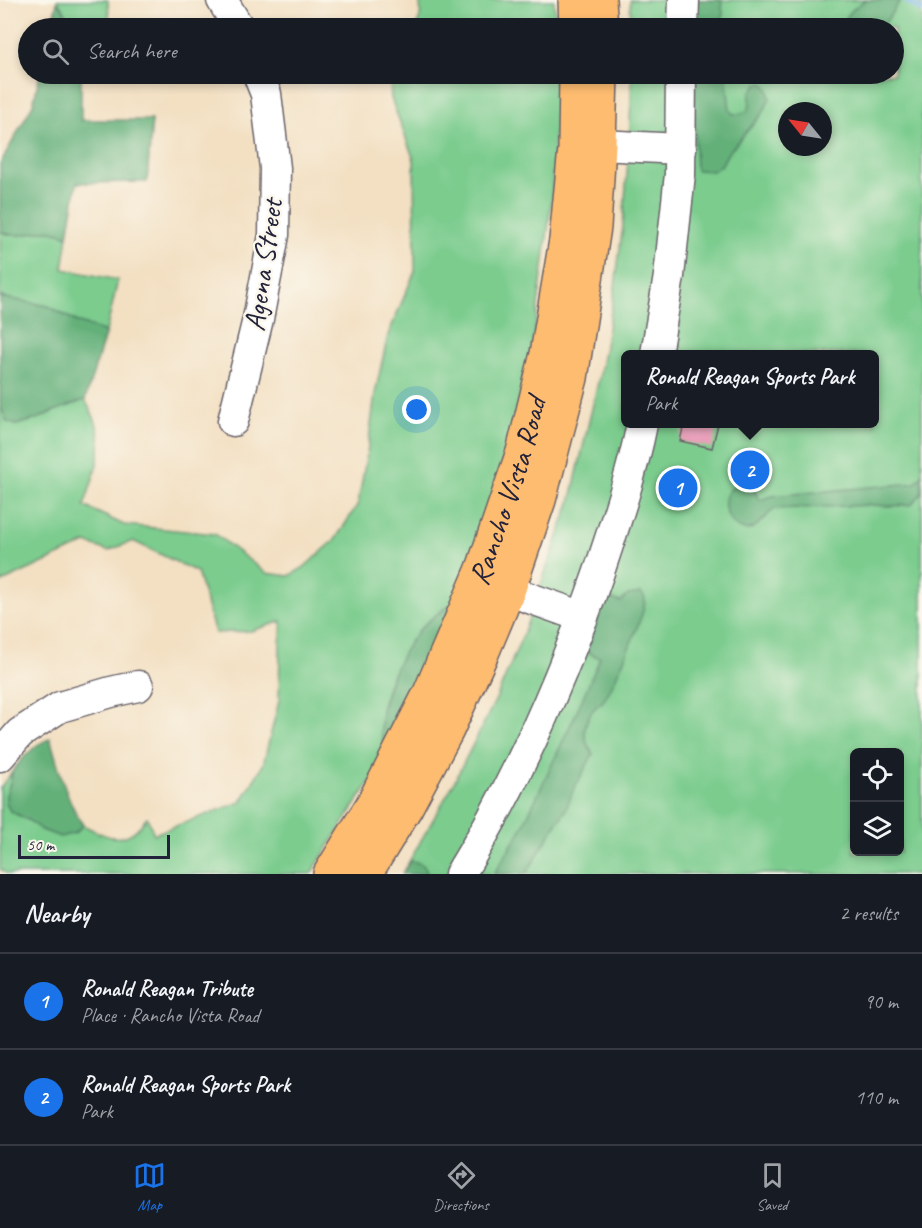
<!DOCTYPE html>
<meta charset="utf-8">
<style>
:root{--surface:#171b24;--page:#20242c;--text:#f1f3f6;--muted:#9ea1a6;--line:#363941;--accent:#1a73e8}
body{margin:0;font-family:Caveat,sans-serif;background:var(--page);color:var(--text)}
.controls{position:absolute;right:18px;bottom:18px;display:grid;overflow:hidden;border-radius:9px;box-shadow:0 3px 9px #0003}
.controls button{width:54px;height:54px;display:grid;place-items:center;padding:0;border:0;border-bottom:2px solid var(--line);background:var(--surface);color:var(--text);font:30px sans-serif}
.compass{position:absolute;left:778px;top:102px;width:54px;height:54px;border-radius:50%;background:var(--surface);box-shadow:0 3px 9px #0003;rotate:300deg}
.scale{position:absolute;left:18px;bottom:15px;width:152px;box-sizing:border-box;padding-left:6px;border:3px solid #22223b;border-top:0;font-size:16px;line-height:21px;white-space:nowrap;color:#22223b;-webkit-text-stroke:4px #fbf7ec;paint-order:stroke}
.you{position:absolute;left:417px;top:410px;width:21px;height:21px;margin:-15px;border:4px solid #fff;border-radius:50%;background:#1a73e8;box-shadow:0 0 0 9px #1a73e833}
.badge{display:grid;place-items:center;width:39px;height:39px;border-radius:50%;background:var(--accent);color:#fff;font-size:20px;font-weight:700}
.pin{position:absolute;translate:-50% -50%;border:3px solid #fff;box-shadow:0 2px 6px #0006}
.popup{position:absolute;left:621px;top:350px;width:258px;height:78px;box-sizing:border-box;display:grid;place-content:center;border-radius:9px;background:var(--surface);filter:drop-shadow(0 2px 4px #0005);font-size:20px;white-space:nowrap;color:var(--muted)}
.popup b{font-size:22px;color:var(--text)}
.popup::after{content:'';position:absolute;left:50%;top:100%;margin-left:-12px;border:12px solid transparent;border-top-color:var(--surface)}
.list{margin:0;padding:0;list-style:none}
h2{display:flex;justify-content:space-between;align-items:center;height:78px;margin:0;padding:0 24px;font-size:26px}
h2 small{font-size:20px;font-weight:400;color:var(--muted)}
.list li{display:grid;grid-template-columns:39px 1fr auto;gap:18px;align-items:center;box-sizing:border-box;height:96px;padding:0 24px;border-top:2px solid var(--line)}
.list b{display:block;font-size:22px;white-space:nowrap}
.list p{margin:0;font-size:20px;white-space:nowrap;color:var(--muted)}
.list em{font-size:20px;font-style:normal;color:var(--muted)}
.icon{flex:none;width:33px;height:33px;fill:none;stroke:currentColor;stroke-width:2;stroke-linecap:round;stroke-linejoin:round}
.map{position:relative;flex:none;width:922px;height:874px;overflow:hidden}
.search{position:absolute;background:var(--surface);box-shadow:0 3px 9px #0003;left:18px;right:18px;top:18px;height:66px;display:flex;align-items:center;gap:15px;box-sizing:border-box;padding:0 21px;border-radius:33px;color:var(--muted);font-size:22px}
.sheet{height:270px;background:var(--surface)}
nav{display:flex;justify-content:space-around;align-items:center;box-sizing:border-box;height:84px;border-top:2px solid var(--line);background:var(--surface);font-size:16px;color:var(--muted)}
nav a{display:grid;justify-items:center;gap:3px}
nav .on{color:var(--accent)}
.map>svg:first-child{display:block}
.green{fill:#7bcc8e;stroke:#4e7764;stroke-width:1.5;fill-rule:evenodd}
.forest{fill:#64b079;stroke:#43695a;stroke-width:1.5}
.lines{fill:none;stroke-linecap:round;stroke-linejoin:round}
.stream{stroke:#73b2e6;stroke-width:6}
.building{fill:#eb9eb9}
.minor-casing{stroke:#6b646b;stroke-width:33}
.major-casing{stroke:#6b646b;stroke-width:36}
.minor{stroke:#fff;stroke-width:30}
.major{stroke:#fdbc70;stroke-width:33}
.labels{text-anchor:middle;stroke-width:5;stroke-linejoin:round;paint-order:stroke}
.street-label{font-size:30px;fill:#22223b;stroke:#fbf7ec}
</style>
<div class="map">
<svg width="922" height="874" viewBox="0 0 922 874">
<rect width="100%" height="100%" fill="#fbf7ec"/>
<filter id="ink" filterUnits="userSpaceOnUse"><feTurbulence type="fractalNoise" baseFrequency=".0167" numOctaves="2"/><feDisplacementMap in="SourceGraphic" scale="12" xChannelSelector="R" yChannelSelector="G"/><feConvolveMatrix kernelMatrix="1 2 1 2 8 2 1 2 1" color-interpolation-filters="sRGB"/></filter>
<filter id="wash" filterUnits="userSpaceOnUse"><feTurbulence type="fractalNoise" baseFrequency=".008" numOctaves="4" result="noise"/><feDisplacementMap in="SourceGraphic" scale="24" xChannelSelector="R" yChannelSelector="G"/><feGaussianBlur stdDeviation="1.35" result="paint"/><feColorMatrix in="noise" values="0 0 0 0 0 0 0 0 0 0 0 0 0 0 0 0 0 1.4 0 .05"/><feComposite in="paint" operator="in"/></filter>
<g filter="url(#wash)">
<rect width="100%" height="100%" fill="#f3e0c3"/>
<!-- green -->
<g class="green">
<polygon points="57,0 108,0 109,15 113,28 73,28 62,7 57,2"/>
<path d="M419,0h135l2,28h-141c6,-9 7,-18 4,-28z"/>
<path d="M630,0h292v874h-520l49,-86 45,-89 28,-67 46,-129 30,-129 14,-80 9,-69 6,-78 3,-73h262v-46h-263zM787,111h36v36h-36zM626,354h248v70h-248zM854,752h46v100h-46z"/>
<path d="M391,74h166l-5,124 -18,139 -22,91 -26,93 -31,81 -47,44 -17,32 -9,28 6,43 -13,25 -64,100h-304l-7,-5v-81l12,-16 -1,8 -5,15 4,16 18,9 14,10 33,3 8,-8c27,14 44,22 64,-8l7,17 87,-32 22,-37 16,-64 1,-56 2,-24 -31,10 -36,2 -18,-61 -64,-31 -25,10 -22,-8 -86,40v-174h2l14,16 21,-6 17,-8 31,-11c4,8 10,17 12,26 8,27 -5,55 -13,80l40,19 91,9 51,39 23,3 14,-8 32,-28 23,-36 10,-57 7,-53 13,-59 27,-64 -1,-111 -23,-62 -1,-15z"/>
<path d="M0,231c19,9 25,1 44,0 9,-1 16,2 24,5l-5,33 55,11 -12,52 -27,-9 -31,-17 -48,-9z"/>
</g>
<!-- forest -->
<g class="forest">
<polygon points="696,0 721,0 723,13 721,28 694,28"/>
<path d="M865,0h36l-16,23 -6,5h-34l-1,-1c0,-12 11,-20 21,-27z"/>
<polygon points="57,2 62,7 73,28 51,28"/>
<path d="M40,74h41v46h71l-5,62 -70,1 -9,53c-8,-3 -15,-6 -24,-5 -19,1 -25,9 -44,0v-67l33,-60z"/>
<path d="M692,74h34l4,36 3,4c19,0 17,-7 17,-21l7,-9 6,-1 5,5 2,10 -7,15 -35,40 -6,11 -9,7 -17,-1z"/>
<polygon points="0,297 48,306 79,323 106,332 85,400 54,411 37,419 26,422 16,425 7,422 2,410 0,409"/>
<path d="M922,476v17l-11,12 -22,1 -17,-1 -98,4c-7,6 -13,15 -21,19 -20,10 -38,-26 -22,-39 5,-4 12,-5 18,-6l11,17 11,-4 144,-13z"/>
<path d="M641,593c3,3 4,4 4,8 1,10 -34,91 -42,100 -5,6 -2,0 -7,6 -6,5 -12,18 -11,25 0,9 4,15 8,22l-20,37 -8,21 -8,11 -31,51h-32l28,-46 55,-117 23,-53 -11,-5 -2,-4 18,-49 4,-2 12,4 7,-7z"/>
<path d="M455,602l-67,147c-3,-4 -6,-8 -6,-12 -6,-33 17,-83 37,-107 11,-12 23,-20 36,-28z"/>
<path d="M50,738c9,29 16,62 33,87l-8,8 -15,4 -18,-7 -14,-10 -18,-9 -4,-8v-8l5,-15 1,-8 9,-12 16,-15z"/>
<path d="M410,861c9,1 16,3 17,13h-25z"/>
</g>
<g class="lines">
<!-- stream -->
<polyline class="stream" points="905,0 922,10"/>
</g>
<g id="blocks">
<!-- building -->
<polygon class="building" points="684,424 718,424 712,448 680,441"/>
</g>
</g>
<g filter="url(#ink)">
<use href="#blocks" fill-opacity="0" stroke="#6b646b" stroke-width="1.5"/>
<g class="lines">
<defs>
<g id="minor">
<polyline points="222,0 239,28"/>
<polyline points="683,28 684,0"/>
<polyline points="599,145 681,149"/>
<polyline points="656,354 669,276 680,174 681,74"/>
<polyline points="233,421 258,319 274,235 275,168 266,94 258,74"/>
<polyline points="487,583 583,617"/>
<polyline points="0,756 20,733 60,707 111,692 138,686"/>
<path d="M460,874c59,-96 102,-195 139,-302 16,-48 33,-98 43,-148"/>
</g>
<g id="major">
<polyline points="575,0 576,28"/>
<polyline points="599,0 601,28"/>
<path id="s1" d="M330,874l42,-68 57,-111 54,-126 40,-117 24,-98 19,-114 9,-91 1,-75"/>
<polyline points="365,874 406,807 447,730 482,653 508,591 539,500 571,378 594,227 599,145 601,74"/>
</g>
</defs>
<!-- minor casing -->
<use href="#minor" class="minor-casing"/>
<!-- major casing -->
<use href="#major" class="major-casing"/>
<!-- minor -->
<use href="#minor" class="minor"/>
<!-- major -->
<use href="#major" class="major"/>
</g>
</g>
<g class="labels">
<!-- street labels -->
<g class="street-label">
<text transform="translate(263 265) rotate(-82)" y="10">Agena Street</text>
<text dy="10" stroke="none"><textPath href="#s1" startOffset="424">Rancho Vista Road</textPath></text>
</g>
</g>
</svg>
<div class="controls">
<button><svg class="icon" aria-label="locate" viewBox="0 0 24 24"><circle cx="12" cy="12" r="6"/><path d="M12 2v4M12 18v4M2 12h4M18 12h4"/></svg></button>
<button><svg class="icon" aria-label="layers" viewBox="0 0 24 24"><path d="M12 4l9 5-9 5-9-5zM3 14l9 5 9-5"/></svg></button>
</div>
<svg class="compass" viewBox="-18 -18 36 36"><path d="M0-13l5 13h-10z" fill="#e53935"/><path d="M0 13l5-13h-10z" fill="#9ea1a6"/></svg>
<div class="scale">50 m</div>
<div class="you"></div>
<div class="pin badge" style="left:678px;top:488px">1</div>
<div class="pin badge" style="left:750px;top:470px">2</div>
<div class="popup"><b>Ronald Reagan Sports Park</b>Park</div>
<div class="search"><svg class="icon" aria-label="search" viewBox="0 0 24 24"><circle cx="10" cy="10" r="6"/><path d="M15 15l6 6"/></svg>Search here</div>
</div>
<section class="sheet">
<h2>Nearby<small>2 results</small></h2>
<ul class="list">
<li><span class="badge">1</span><div><b>Ronald Reagan Tribute</b><p>Place · Rancho Vista Road</p></div><em>90 m</em></li>
<li><span class="badge">2</span><div><b>Ronald Reagan Sports Park</b><p>Park</p></div><em>110 m</em></li>
</ul>
</section>
<nav>
<a class="on"><svg class="icon" aria-label="map" viewBox="0 0 24 24"><path d="M3 6l6-2 6 2 6-2v14l-6 2-6-2-6 2zM9 4v14M15 6v14"/></svg>Map</a>
<a><svg class="icon" aria-label="directions" viewBox="0 0 24 24"><path d="M12 3l9 9-9 9-9-9zM9 14v-3h6M13 9l2 2-2 2"/></svg>Directions</a>
<a><svg class="icon" aria-label="saved" viewBox="0 0 24 24"><path d="M7 4h10v16l-5-4-5 4z"/></svg>Saved</a>
</nav>
